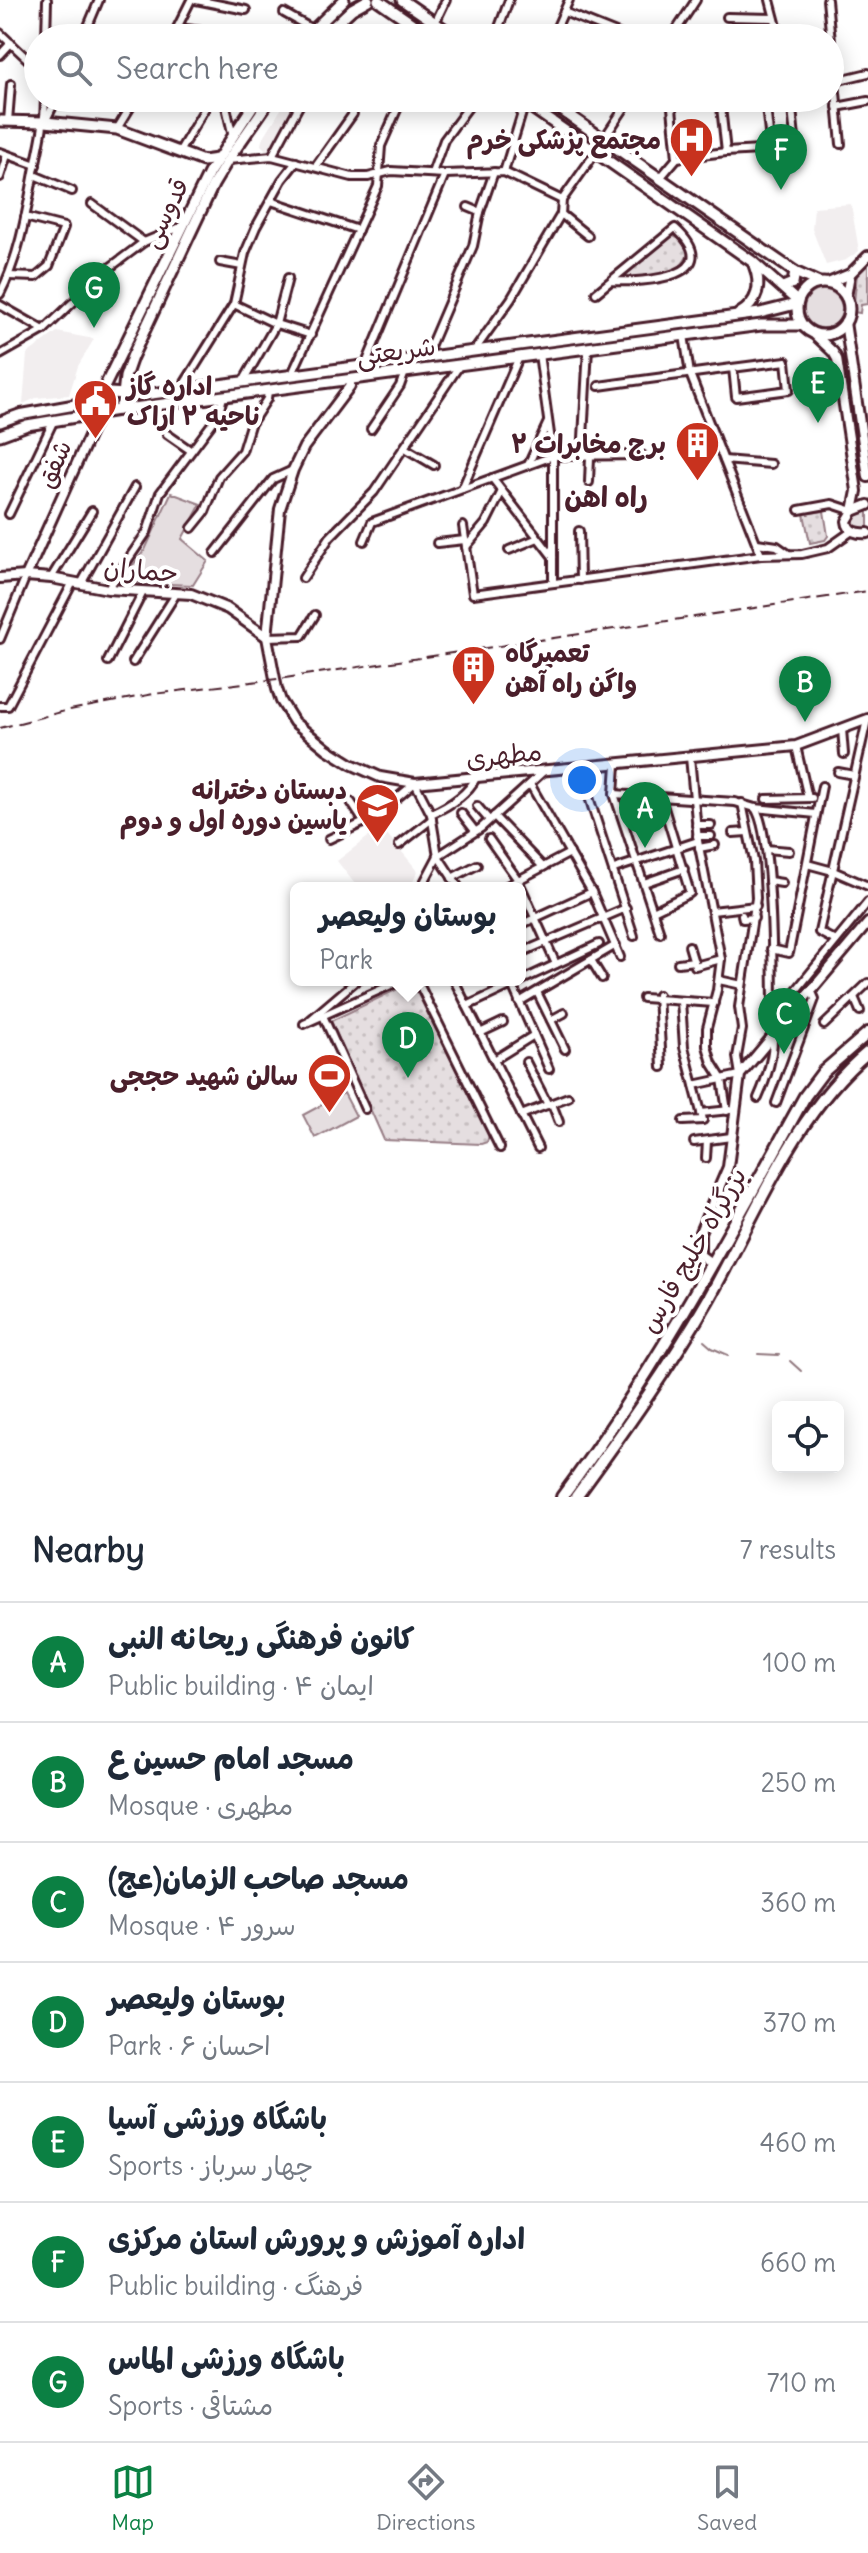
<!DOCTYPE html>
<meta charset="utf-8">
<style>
:root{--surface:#fff;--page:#f6f6f7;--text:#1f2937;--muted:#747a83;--line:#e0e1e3;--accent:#0b8043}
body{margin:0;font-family:Delius,"Playpen Sans Arabic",sans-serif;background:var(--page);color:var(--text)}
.controls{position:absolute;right:24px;bottom:24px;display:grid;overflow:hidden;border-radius:12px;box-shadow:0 4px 20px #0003}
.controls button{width:72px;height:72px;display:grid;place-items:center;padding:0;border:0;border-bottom:2px solid var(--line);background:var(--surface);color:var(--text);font:40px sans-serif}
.you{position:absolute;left:582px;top:780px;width:28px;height:28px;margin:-20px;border:6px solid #fff;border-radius:50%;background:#1a73e8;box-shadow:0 0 0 12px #1a73e833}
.badge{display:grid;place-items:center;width:52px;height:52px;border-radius:50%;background:var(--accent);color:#fff;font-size:26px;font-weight:700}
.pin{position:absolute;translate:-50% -66px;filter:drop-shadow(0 2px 4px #0008)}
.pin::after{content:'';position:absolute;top:42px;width:28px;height:24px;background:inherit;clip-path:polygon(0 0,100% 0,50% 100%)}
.popup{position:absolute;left:290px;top:882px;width:236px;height:104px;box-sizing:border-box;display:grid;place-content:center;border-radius:12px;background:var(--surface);filter:drop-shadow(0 2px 6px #0005);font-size:26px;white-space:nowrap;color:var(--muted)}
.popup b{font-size:30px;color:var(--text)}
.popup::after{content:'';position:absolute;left:50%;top:100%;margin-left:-16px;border:16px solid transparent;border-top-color:var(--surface)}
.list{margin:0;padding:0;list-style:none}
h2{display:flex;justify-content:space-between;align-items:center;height:104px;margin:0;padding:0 32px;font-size:34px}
h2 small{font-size:26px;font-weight:400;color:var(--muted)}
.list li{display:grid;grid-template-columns:52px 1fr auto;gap:24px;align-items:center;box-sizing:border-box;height:120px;padding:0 32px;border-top:2px solid var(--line)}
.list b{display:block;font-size:30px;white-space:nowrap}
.list p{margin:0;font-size:26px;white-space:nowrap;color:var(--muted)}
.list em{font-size:26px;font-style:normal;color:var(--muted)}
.icon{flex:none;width:44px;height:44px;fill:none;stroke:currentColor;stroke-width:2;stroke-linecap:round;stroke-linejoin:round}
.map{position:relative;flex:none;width:868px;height:1497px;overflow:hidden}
.search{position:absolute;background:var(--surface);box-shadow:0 4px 20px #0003;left:24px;right:24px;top:24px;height:88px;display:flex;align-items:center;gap:20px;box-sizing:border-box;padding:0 28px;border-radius:44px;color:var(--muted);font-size:30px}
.sheet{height:944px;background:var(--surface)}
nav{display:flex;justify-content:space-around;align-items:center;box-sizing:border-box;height:112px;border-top:2px solid var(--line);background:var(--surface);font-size:22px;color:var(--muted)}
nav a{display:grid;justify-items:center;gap:4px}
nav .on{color:var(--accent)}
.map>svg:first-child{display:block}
.built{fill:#f2eeef}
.grass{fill:#e5dee0;stroke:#987e86;stroke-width:2}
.park{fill:url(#park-dots);stroke:#987e86;stroke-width:2}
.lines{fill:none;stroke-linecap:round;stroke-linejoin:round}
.stream{stroke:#91787e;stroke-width:2}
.minor-casing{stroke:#4a1f2b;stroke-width:12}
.tertiary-casing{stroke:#4a1f2b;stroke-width:14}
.secondary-casing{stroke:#4a1f2b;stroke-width:15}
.trunk-casing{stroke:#4a1f2b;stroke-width:16}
.minor{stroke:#fff;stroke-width:6}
.tertiary{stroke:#fff;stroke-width:8}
.secondary{stroke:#fff;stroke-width:9}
.trunk{stroke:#fff;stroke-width:10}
.rail{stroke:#4a1f2b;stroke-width:2;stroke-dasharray:12 6;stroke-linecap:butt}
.labels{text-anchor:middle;stroke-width:8;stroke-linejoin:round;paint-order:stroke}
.poi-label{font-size:26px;font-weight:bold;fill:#4a1f2b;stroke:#fff;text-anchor:end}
.street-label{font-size:26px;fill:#4a1f2b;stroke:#fff}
.neighbourhood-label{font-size:28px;font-weight:bold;fill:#4a1f2b;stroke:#fff}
</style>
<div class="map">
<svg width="868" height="1497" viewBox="0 0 868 1497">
<defs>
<pattern id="park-dots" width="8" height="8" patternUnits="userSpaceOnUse" patternTransform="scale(2)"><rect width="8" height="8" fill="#e5dee0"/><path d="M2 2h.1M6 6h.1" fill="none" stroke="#c6bec0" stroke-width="1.8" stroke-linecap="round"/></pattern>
</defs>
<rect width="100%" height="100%" fill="#fff"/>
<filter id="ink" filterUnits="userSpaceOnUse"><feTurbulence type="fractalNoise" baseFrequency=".0125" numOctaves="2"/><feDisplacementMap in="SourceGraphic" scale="16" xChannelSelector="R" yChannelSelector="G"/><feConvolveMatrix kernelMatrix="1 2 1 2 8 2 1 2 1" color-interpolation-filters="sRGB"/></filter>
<g filter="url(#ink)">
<!-- built -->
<g class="built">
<polygon points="288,98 295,102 270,150 266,150 261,145 262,140"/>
<polygon points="851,204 859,251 846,260 826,265 812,229 814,207"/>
<polygon points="57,332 94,339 78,366 69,395 36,398 23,404 27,354"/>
<polygon points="381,827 418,871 410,888 358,888 337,861"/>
</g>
<!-- grass -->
<g class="grass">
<circle cx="823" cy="309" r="19"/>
<polygon points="171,493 201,504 182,539 208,561 193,585 119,582 145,550"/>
<polygon points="868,509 868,530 855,528 852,519 856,513"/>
<polygon points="344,1093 356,1116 315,1138 303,1115"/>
</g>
<!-- park -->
<g class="park">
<path d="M671,235l11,5 7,9c-5,32 -47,28 -72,30z"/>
<polygon points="868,263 868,304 861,305 860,313 853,312 857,274"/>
<polygon points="824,511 828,536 825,540 810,543 804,514"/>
<polygon points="410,983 413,984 489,1135 487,1142 481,1144 384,1140 331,1021"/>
</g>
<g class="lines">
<!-- stream -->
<g class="stream">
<polyline points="704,1341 712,1348 728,1355"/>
<polyline points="758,1354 779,1355"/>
<polyline points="790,1361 801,1371"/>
</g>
<defs>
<g id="minor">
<polyline points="196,0 246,10"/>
<polyline points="770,0 780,38"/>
<polyline points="827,0 841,144"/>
<polyline points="564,12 626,37"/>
<polyline points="284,13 314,30"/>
<polyline points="727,17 774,18"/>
<polyline points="435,23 446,0"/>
<polyline points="178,28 233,35"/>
<polyline points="0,33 38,69"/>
<polyline points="46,38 47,0"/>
<polyline points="83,38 99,0"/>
<polyline points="172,38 191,0"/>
<polyline points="495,38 509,0"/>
<polyline points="552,38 569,0"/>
<polyline points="671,38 696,0"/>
<polyline points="0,55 11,43"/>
<polyline points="835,81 868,73"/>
<polyline points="224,98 233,137"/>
<polyline points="671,98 677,158"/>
<polyline points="720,98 726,152"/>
<polyline points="765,98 771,150"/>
<polyline points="837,107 868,101"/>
<polyline points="46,120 57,98"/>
<polyline points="8,121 11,84"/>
<polyline points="117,129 136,98"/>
<polyline points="603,140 631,98"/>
<polyline points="0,152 36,165"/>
<polyline points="179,152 211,98"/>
<polyline points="272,156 300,104"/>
<polyline points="228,160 272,156 352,177 368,177 391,171 445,174 504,172 562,200"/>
<polyline points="316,166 353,114"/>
<polyline points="504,172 525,103"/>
<polyline points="432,173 444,140 475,98"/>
<polyline points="34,175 72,191"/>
<polyline points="0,177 7,155"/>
<polyline points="660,178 677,158 726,152 796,148 791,98"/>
<polyline points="271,201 358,230"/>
<polyline points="92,204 144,242"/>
<polyline points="468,207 480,212"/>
<polyline points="561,214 588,236"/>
<polyline points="220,262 242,266"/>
<polyline points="9,276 36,277 49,266 64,227 25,217"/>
<path d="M596,293l79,-65c54,49 -31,55 -64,53"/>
<path d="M0,294c20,-39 27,-85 35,-127 5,-24 10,-45 10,-69"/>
<polyline points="234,304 276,324 311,335"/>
<polyline points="0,305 44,330"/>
<polyline points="684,335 690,374 761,555"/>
<polyline points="474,351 511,299 561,214 562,200 596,152"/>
<polyline points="539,354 553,456 553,583"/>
<polyline points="0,355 44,330 108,269 144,242 183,226"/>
<polyline points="428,358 428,351 473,246 480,212 494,172"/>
<polyline points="365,366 445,174"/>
<polyline points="288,376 293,372 378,186 381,146 402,98"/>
<polyline points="244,380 276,324 288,278"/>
<path d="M599,386c62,-9 125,-17 187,-25l3,29 -53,7 -3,-29"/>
<polyline points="181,389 234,304 245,253 256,227 282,180 296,162"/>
<polyline points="371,429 400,386 405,372"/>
<polyline points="167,434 190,450"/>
<polyline points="405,448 434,465"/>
<polyline points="582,456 588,348"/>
<polyline points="724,460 771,464"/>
<polyline points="528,465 548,422"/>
<polyline points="492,478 553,557"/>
<polyline points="589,482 590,457"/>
<polyline points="462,489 519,357"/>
<polyline points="799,510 832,504 853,511"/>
<polyline points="9,514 54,420"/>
<polyline points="463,526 473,594 761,555 802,554 828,548 852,531"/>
<polyline points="192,528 205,512 219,477 242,451 250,425 267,399 268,390"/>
<polyline points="579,531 580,580"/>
<polyline points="364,541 372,522 553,456 642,455"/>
<polyline points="437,543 465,540"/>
<polyline points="757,543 777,546 787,553"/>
<polyline points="466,547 486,523 502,491"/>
<polyline points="509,550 538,538"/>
<polyline points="215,553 273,479 293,470"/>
<polyline points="51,578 92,511"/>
<polyline points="303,578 330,537 374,492 459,366"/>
<polyline points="81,584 135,487"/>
<polyline points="108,589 147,532 160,493 219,414 223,396"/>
<polyline points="267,637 302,636 315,615"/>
<polyline points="0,639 26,576"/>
<polyline points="108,661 143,592"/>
<polyline points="133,662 176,594"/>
<polyline points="0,706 8,706 73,582"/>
<polyline points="842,729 844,754"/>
<polyline points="796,746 808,798"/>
<polyline points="690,757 698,841 721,959 717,990 707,1028 707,1046 712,1063 722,1079 727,1111"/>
<polyline points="616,764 614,794 660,933"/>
<polyline points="586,766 587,791 634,936"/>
<polyline points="838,772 854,775"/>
<polyline points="530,784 592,892 620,957"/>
<polyline points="614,794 735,802 755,808 816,814"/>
<polyline points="766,799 812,798"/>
<polyline points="351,802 364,822"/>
<polyline points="477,806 489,820"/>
<path d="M755,808c19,27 18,183 18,224 1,22 -6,46 -15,66"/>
<polyline points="461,813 475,831"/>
<path d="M431,814c18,-8 36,-19 45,-36"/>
<polyline points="494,816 543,867"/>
<polyline points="696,825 711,825"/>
<polyline points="733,833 747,832"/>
<polyline points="697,836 711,836"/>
<polyline points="329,839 373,818 415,783 431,814 438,856 421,888"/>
<polyline points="489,839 518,880 556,964"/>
<polyline points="399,845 432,819"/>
<polyline points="699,848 715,845"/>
<polyline points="766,849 789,851"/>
<polyline points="807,864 833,871 868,886"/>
<polyline points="614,869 698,841"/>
<polyline points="452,878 477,865"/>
<polyline points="769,881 782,883"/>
<polyline points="644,883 684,869"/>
<polyline points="459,888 438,856 481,828 545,770"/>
<polyline points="503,888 570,853"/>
<polyline points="653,911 690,893 661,798"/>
<polyline points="712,911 756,906"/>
<polyline points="742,915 743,919 754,918"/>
<polyline points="520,925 592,892"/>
<polyline points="836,941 819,932 867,720"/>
<polyline points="689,946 695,966 721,959"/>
<polyline points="771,949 789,953 822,786"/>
<polyline points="520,953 626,908"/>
<polyline points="591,960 602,978"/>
<polyline points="678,963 694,961"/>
<polyline points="417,980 500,1148"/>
<polyline points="454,980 538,1148"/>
<polyline points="510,980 549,1069"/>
<polyline points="719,980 742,985"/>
<polyline points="537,992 565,1049"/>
<polyline points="658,995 662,1067"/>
<polyline points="854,997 860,1011"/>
<polyline points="643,998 714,1003"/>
<polyline points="681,1001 684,1047 703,1120 683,1121"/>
<polyline points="519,1002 616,945"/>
<polyline points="467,1006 599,944"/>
<polyline points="324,1018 365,1109"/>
<polyline points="310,1020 357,980"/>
<polyline points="551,1020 564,1013"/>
<polyline points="772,1020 868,902"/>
<polyline points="304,1024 402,980"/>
<polyline points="824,1025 868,983"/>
<polyline points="480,1033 503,1022"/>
<polyline points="494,1060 534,1035"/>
<polyline points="526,1062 548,1105"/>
<polyline points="694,1085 740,1075 737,1057 742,1029 739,1007 756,898 754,861 742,803"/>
<polyline points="776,1103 815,999 811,990"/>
<polyline points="552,1104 559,1122"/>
<polyline points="701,1113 730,1110"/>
<polyline points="521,1115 568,1097"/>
<polyline points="694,1142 731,1137"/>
<polyline points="706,1158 707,1141"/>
</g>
<g id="tertiary">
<polyline points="828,283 850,274 868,256"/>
<polyline points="846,297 850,274"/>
<polyline points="845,322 868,477"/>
<polyline points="815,335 833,352 837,359 857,491 853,511"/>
<polyline points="350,379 350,386 304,447 293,470 280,509 267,637 277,689 281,701 294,722 327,749 351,764 380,777 415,783 796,746 868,719"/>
<path d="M868,505l-15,6 -6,10c1,11 11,13 21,12"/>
<polyline points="26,576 99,414"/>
<polyline points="0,578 26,576 51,578 108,589 191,594 228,609 267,637"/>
<polyline points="711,1263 700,1255 700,1232 728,1167 740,1075 868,923"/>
</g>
<g id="secondary">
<polyline points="378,0 433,38"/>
<polyline points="402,0 457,38"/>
<polyline points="305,38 344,0"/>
<polyline points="321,38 352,9 368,0"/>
<polyline points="518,98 753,262 797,301"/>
<polyline points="544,98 795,272 819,283"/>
<polyline points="0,121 45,122 117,129 203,161 217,159"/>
<circle cx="823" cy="309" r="26"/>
<polyline points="783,287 793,283 795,272"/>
<path d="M739,314c19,-11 23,-29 15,-49"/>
<polyline points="100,396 209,173 258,98"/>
<polyline points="118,410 122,404 125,377 132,357 213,185 228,160 271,98"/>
<polyline points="0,422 19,415 86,403 109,393 144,395 760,313 796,304"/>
<polyline points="0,435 27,425 118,410 761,325 801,325"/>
</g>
<g id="trunk">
<path d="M562,1497c94,-126 167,-264 243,-401l18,-24 45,-39"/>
<path d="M576,1497c46,-63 93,-129 132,-197 47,-83 85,-186 160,-248"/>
</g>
</defs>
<!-- minor casing -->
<use href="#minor" class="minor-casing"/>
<!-- tertiary casing -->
<use href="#tertiary" class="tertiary-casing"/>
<!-- secondary casing -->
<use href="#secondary" class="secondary-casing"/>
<!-- trunk casing -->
<use href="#trunk" class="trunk-casing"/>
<!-- minor -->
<use href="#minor" class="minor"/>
<!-- tertiary -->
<use href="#tertiary" class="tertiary"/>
<!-- secondary -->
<use href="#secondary" class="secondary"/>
<!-- trunk -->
<use href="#trunk" class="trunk"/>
<!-- rail -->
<polyline class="rail" points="0,728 65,711 153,694 285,678 868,591"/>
</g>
</g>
<!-- icons -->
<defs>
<symbol id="hospital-pin" viewBox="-11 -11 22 30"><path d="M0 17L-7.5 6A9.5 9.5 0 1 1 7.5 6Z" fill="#c8321e" stroke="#fff"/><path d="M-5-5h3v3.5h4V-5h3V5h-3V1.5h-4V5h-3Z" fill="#fff"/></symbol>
<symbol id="civic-pin" viewBox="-11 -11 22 30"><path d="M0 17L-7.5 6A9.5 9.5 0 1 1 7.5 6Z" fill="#c8321e" stroke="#fff"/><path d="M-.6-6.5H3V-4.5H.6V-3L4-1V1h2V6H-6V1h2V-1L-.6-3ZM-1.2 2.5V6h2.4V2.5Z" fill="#fff"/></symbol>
<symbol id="building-pin" viewBox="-11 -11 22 30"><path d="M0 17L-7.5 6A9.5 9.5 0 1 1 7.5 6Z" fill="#c8321e" stroke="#fff"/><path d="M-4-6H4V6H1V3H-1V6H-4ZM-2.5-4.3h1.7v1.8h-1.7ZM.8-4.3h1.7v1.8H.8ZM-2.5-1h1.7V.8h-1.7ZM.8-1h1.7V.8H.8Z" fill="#fff"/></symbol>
<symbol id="school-pin" viewBox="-11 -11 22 30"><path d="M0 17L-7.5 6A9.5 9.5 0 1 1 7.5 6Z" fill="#c8321e" stroke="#fff"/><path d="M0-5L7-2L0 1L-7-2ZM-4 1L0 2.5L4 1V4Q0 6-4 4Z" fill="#fff"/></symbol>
<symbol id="stadium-pin" viewBox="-11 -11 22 30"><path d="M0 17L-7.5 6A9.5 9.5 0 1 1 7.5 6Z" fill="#c8321e" stroke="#fff"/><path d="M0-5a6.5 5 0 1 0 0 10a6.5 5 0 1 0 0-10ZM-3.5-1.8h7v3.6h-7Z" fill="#fff"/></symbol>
</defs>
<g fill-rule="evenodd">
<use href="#hospital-pin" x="666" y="114" width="51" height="69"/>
<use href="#civic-pin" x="70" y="376" width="51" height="69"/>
<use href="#building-pin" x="672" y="418" width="51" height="69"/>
<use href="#building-pin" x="448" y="642" width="51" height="69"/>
<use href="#school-pin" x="352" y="780" width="51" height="69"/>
<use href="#stadium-pin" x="304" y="1050" width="51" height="69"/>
</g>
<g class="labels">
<!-- poi labels -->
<g class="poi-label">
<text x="661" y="149">مجتمع پزشکی خرم</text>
<text x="127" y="395" text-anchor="start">اداره گاز<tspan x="127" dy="30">ناحیه ۲ اراک</tspan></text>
<text x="666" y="453">برج مخابرات ۲</text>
<text x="505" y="662" text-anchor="start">تعمیرگاه<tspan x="505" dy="30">واگن راه آهن</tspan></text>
<text x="347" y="799">دبستان دخترانه<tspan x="347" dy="30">یاسین دوره اول و دوم</tspan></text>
<text x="298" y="1085">سالن شهید حججی</text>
</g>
<!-- street labels -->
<g class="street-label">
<text transform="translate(165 213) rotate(-64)" y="9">قدوسی</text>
<text transform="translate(396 351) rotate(-8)" y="9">شریعتی</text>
<text transform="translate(54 464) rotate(-66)" y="9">شفق</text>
<text transform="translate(141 570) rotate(5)" y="9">جماران</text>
<text transform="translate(504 755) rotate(-6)" y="9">مطهری</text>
<text transform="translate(693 1250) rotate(-60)" y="9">بزرگراه خلیج فارس</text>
</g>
<!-- neighbourhood labels -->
<g class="neighbourhood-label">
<text x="606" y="507">راه اهن</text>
</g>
</g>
</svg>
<div class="controls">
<button><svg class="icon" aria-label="locate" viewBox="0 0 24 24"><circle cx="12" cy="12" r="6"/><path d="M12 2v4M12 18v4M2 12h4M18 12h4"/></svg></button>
</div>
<div class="you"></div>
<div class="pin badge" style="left:645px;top:848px">A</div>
<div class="pin badge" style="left:805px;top:722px">B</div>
<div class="pin badge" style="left:784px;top:1054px">C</div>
<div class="pin badge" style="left:408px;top:1078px">D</div>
<div class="popup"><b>بوستان ولیعصر</b>Park</div>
<div class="pin badge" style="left:818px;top:423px">E</div>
<div class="pin badge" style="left:781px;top:190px">F</div>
<div class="pin badge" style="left:94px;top:328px">G</div>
<div class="search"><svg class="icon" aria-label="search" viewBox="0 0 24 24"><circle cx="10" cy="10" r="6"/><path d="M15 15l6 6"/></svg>Search here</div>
</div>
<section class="sheet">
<h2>Nearby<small>7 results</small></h2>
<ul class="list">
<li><span class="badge">A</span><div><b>کانون فرهنگی ریحانه النبی</b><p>Public building · ایمان ۴</p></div><em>100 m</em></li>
<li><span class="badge">B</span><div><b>مسجد امام حسین ع</b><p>Mosque · مطهری</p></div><em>250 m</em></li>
<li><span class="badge">C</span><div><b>مسجد صاحب الزمان(عج)</b><p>Mosque · سرور ۴</p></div><em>360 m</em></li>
<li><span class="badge">D</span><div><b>بوستان ولیعصر</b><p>Park · احسان ۶</p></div><em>370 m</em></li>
<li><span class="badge">E</span><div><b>باشگاه ورزشی آسیا</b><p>Sports · چهار سرباز</p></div><em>460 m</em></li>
<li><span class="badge">F</span><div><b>اداره آموزش و پرورش استان مرکزی</b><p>Public building · فرهنگ</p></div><em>660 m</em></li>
<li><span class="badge">G</span><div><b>باشگاه ورزشی الماس</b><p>Sports · مشتاقی</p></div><em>710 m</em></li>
</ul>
</section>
<nav>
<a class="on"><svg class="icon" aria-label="map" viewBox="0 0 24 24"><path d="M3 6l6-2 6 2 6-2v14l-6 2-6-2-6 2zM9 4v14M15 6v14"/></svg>Map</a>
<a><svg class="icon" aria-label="directions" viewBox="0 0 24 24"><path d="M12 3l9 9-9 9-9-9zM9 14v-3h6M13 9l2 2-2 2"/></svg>Directions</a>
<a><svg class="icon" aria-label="saved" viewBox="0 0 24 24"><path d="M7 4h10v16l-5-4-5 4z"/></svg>Saved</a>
</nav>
